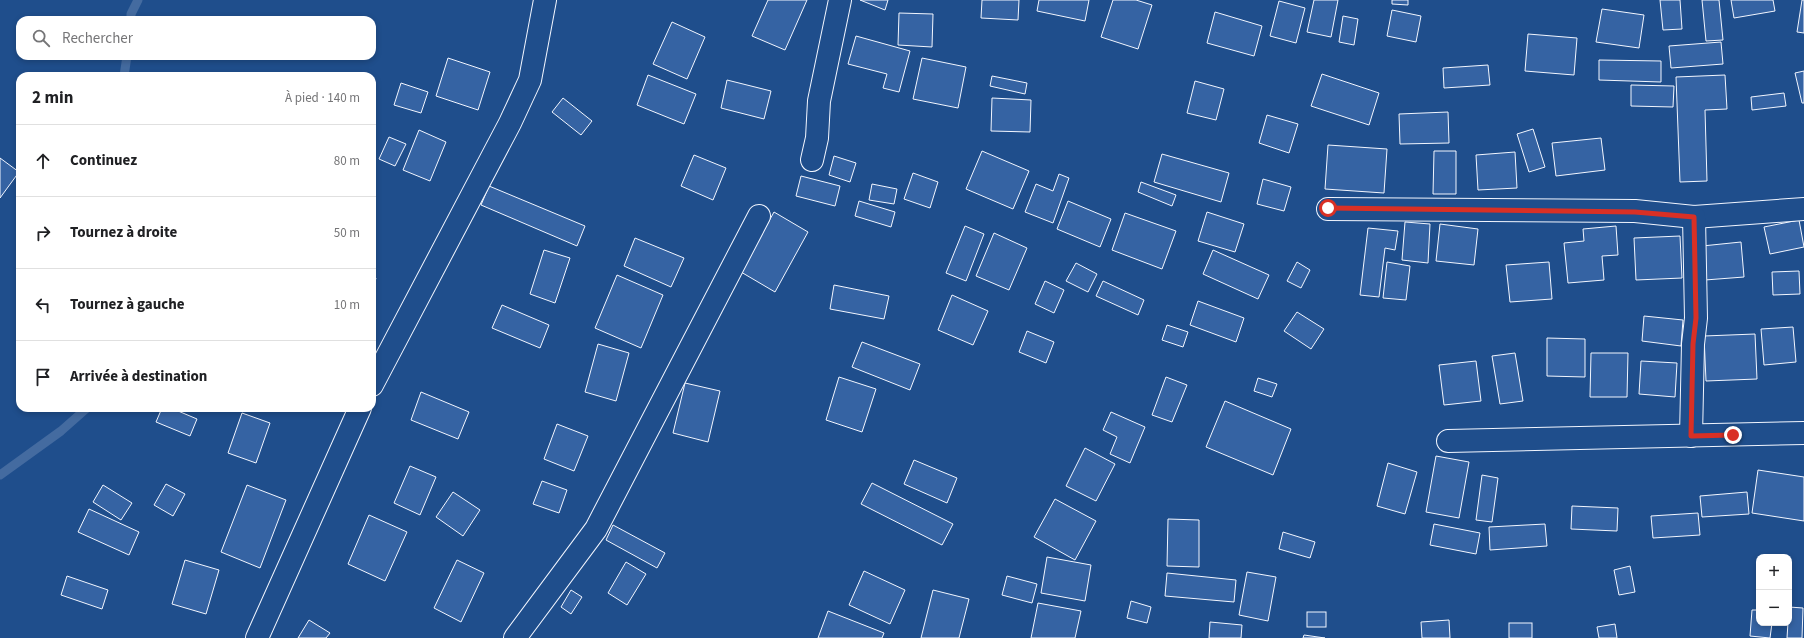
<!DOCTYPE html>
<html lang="fr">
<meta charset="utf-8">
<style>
:root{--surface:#fff;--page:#f6f6f6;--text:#202124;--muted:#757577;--line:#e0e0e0}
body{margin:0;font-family:"Source Sans 3",sans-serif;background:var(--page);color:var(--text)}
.controls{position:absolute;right:12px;bottom:12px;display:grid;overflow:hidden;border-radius:8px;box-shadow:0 2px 6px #0003}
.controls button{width:36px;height:36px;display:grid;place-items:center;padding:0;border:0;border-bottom:1px solid var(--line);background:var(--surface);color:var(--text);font:20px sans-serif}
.stop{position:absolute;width:12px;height:12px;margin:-9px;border:3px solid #d93025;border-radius:50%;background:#fff}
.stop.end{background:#d93025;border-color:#fff;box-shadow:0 1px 4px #0008}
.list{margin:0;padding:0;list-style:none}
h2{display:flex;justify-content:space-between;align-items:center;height:52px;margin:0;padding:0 16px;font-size:17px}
h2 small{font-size:13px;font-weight:400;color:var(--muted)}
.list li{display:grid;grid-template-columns:26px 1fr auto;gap:12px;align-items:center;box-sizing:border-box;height:72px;padding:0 16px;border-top:1px solid var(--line)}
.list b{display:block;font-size:15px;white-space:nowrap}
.list em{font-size:13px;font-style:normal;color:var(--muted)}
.icon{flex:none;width:22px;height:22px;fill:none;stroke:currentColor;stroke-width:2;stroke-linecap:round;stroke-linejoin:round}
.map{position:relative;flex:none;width:1804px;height:638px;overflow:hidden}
.search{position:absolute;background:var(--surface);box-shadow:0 2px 6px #0003;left:16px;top:16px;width:360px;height:44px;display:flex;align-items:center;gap:10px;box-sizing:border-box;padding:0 14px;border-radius:12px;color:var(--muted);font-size:15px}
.panel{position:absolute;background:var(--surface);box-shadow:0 2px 6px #0003;left:16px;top:72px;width:360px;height:340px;border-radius:12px}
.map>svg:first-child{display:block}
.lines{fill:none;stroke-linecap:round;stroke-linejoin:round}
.stream{stroke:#446ba0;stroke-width:9}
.building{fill:#3563a3;stroke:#f2f6ff}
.minor-casing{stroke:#f2f6ff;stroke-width:24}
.minor{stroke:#1f4e8c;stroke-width:22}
.route{stroke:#d93025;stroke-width:5}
</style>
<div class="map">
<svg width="1804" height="638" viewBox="0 0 1804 638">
<rect width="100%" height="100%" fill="#1f4e8c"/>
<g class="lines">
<!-- stream -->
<g class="stream">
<polyline points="131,20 131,14 138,0"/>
<polyline points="124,76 127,56"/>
<polyline points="0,475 61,431 87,408"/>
</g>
</g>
<!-- building -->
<g class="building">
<polygon points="768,0 807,0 785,50 752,36"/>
<polygon points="860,0 888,0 885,10"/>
<polygon points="982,0 1019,0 1018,20 981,18"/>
<polygon points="1039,0 1089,0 1085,21 1037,11"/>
<polygon points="1113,0 1136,0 1152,5 1138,49 1101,37"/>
<polygon points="1314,0 1338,0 1331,37 1307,32"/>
<polygon points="1392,0 1408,0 1408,5 1392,4"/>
<polygon points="1660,0 1680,0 1682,29 1663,30"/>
<polygon points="1702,0 1719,0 1723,40 1706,41"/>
<polygon points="1731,0 1773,0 1775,11 1734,18"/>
<polygon points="1802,0 1804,0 1804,33 1797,32"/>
<polygon points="1279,1 1305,8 1296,43 1270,36"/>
<polygon points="1602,9 1644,15 1639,48 1596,42"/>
<polygon points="1392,10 1421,16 1416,42 1387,36"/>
<polygon points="1215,12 1262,26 1254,56 1207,43"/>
<polygon points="899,13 933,14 932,47 898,45"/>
<polygon points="1343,16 1358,19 1354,45 1339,42"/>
<polygon points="672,22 705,37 687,79 653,64"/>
<polygon points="1528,34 1577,38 1574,75 1525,71"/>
<polygon points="856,36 910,51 899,92 883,88 887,74 848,64"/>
<polygon points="1721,42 1723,64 1671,68 1669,46"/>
<polygon points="448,58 490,72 478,110 436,96"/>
<polygon points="922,58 966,67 958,108 913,99"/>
<polygon points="1599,60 1661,61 1661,82 1599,80"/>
<polygon points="1488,65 1490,85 1444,88 1443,68"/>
<polygon points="1804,71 1804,103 1802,103 1795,73"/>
<polygon points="1322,74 1379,93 1369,125 1311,106"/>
<polygon points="648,75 696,94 684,124 637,105"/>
<polygon points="1725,75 1727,109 1705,110 1707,181 1680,182 1676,77"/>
<polygon points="992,76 1027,83 1025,94 990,86"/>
<polygon points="727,80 771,91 764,119 721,108"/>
<polygon points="1195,81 1224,89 1216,120 1187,113"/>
<polygon points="401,83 428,92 421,113 394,105"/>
<polygon points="1631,85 1674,86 1673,107 1631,106"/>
<polygon points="1784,93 1786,106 1752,110 1751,97"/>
<polygon points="563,98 592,121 581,135 552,112"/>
<polygon points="992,98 1031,100 1030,132 991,131"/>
<polygon points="1448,112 1449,143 1400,144 1399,114"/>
<polygon points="1267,115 1298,124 1289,153 1259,143"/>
<polygon points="1533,129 1545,167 1529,172 1517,134"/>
<polygon points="419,130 446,142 430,181 403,170"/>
<polygon points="389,137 406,144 395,166 379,159"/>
<polygon points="1601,138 1605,170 1556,176 1552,143"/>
<polygon points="1328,145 1387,149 1384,193 1325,189"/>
<polygon points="982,151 1029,171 1013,209 966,189"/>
<polygon points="1434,151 1456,151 1456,194 1433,194"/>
<polygon points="1515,152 1517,188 1478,190 1476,155"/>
<polygon points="1162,154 1229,173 1221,202 1154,182"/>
<polygon points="694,155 726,168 713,200 681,186"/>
<polygon points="834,156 856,163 850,182 829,175"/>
<polygon points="0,158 19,172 0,198"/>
<polygon points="913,173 938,182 930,208 904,199"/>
<polygon points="1059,174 1069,178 1053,223 1025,212 1036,184 1053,191"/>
<polygon points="801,176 840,186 835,206 796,196"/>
<polygon points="1263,179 1291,187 1284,211 1257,204"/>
<polygon points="1141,182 1176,195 1172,206 1138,192"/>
<polygon points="872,184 897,189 894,204 869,200"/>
<polygon points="489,186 585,226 577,246 481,205"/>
<polygon points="859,201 895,212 891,227 855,216"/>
<polygon points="1068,201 1111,219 1100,247 1057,229"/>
<polygon points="774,212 808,232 775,292 741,272"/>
<polygon points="1207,212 1244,224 1235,252 1198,241"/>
<polygon points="1125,213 1176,231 1162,269 1112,250"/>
<polygon points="1799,220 1804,247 1770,254 1764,227"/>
<polygon points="1405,222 1430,224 1428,263 1402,260"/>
<polygon points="1440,224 1478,229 1474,265 1436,261"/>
<polygon points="965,226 984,234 966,281 946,273"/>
<polygon points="1616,226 1618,255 1602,256 1604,280 1568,283 1564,243 1584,241 1583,229"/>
<polygon points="1368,228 1398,231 1395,250 1385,248 1379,297 1360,295"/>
<polygon points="994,233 1027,248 1009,290 976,276"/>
<polygon points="1680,236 1682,278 1636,280 1634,238"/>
<polygon points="635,238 684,258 671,287 624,266"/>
<polygon points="1741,242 1744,277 1705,280 1702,246"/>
<polygon points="544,250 570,258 555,303 530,294"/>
<polygon points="1213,250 1269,275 1258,299 1203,274"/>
<polygon points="1297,262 1310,270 1301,288 1287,281"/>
<polygon points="1387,262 1410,266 1406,300 1383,298"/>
<polygon points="1549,262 1552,299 1510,302 1506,265"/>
<polygon points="1076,263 1097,274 1088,292 1066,281"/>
<polygon points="1799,271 1800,294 1773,295 1772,272"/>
<polygon points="617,275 663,295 641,348 595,328"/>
<polygon points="372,277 376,278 372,292"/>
<polygon points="1045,281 1064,290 1054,313 1035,304"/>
<polygon points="1103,281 1144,300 1138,315 1096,296"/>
<polygon points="834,285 889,296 884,319 830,309"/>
<polygon points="952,295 988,311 973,345 938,330"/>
<polygon points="1198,301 1244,318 1236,342 1190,325"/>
<polygon points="502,305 549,325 540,348 492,328"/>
<polygon points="1297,312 1324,329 1311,349 1284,331"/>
<polygon points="1644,316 1683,320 1681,346 1642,341"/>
<polygon points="1167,325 1188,332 1183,347 1162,340"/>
<polygon points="1793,327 1796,362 1764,365 1761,329"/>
<polygon points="1027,331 1054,342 1046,363 1019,352"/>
<polygon points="1755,334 1757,379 1706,381 1704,336"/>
<polygon points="1547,338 1585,339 1585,377 1547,376"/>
<polygon points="862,342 920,364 910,390 852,367"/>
<polygon points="598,344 629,353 616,401 585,392"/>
<polygon points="1515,353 1523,401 1500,404 1492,356"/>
<polygon points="1591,353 1628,353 1627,397 1590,397"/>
<polygon points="1476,361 1481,401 1444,405 1439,365"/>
<polygon points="1641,361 1677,363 1675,397 1639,394"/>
<polygon points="839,377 876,389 862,432 826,420"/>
<polygon points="1166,377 1187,385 1172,422 1152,415"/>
<polygon points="1258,378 1277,384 1272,397 1254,391"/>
<polygon points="685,383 720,391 708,442 673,433"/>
<polygon points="421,392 469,412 458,439 411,420"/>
<polygon points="1225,401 1291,429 1273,475 1206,447"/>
<polygon points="162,408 171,408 197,419 190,436 156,422"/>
<polygon points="1111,412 1145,427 1130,463 1110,454 1117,437 1103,430"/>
<polygon points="242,413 270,423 256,463 228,453"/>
<polygon points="557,424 588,436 574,471 544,459"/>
<polygon points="1085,448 1115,464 1096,501 1066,486"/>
<polygon points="1436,456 1469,462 1459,518 1426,512"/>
<polygon points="914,460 957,478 947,503 904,484"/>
<polygon points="1388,463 1417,472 1405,514 1377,506"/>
<polygon points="410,466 436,477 420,515 394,503"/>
<polygon points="1758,470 1804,477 1804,521 1752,513"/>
<polygon points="1482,475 1498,478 1492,522 1476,520"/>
<polygon points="542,481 567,490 559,513 533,504"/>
<polygon points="872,483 953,524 942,545 861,504"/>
<polygon points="166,484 185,494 173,516 154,505"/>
<polygon points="103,485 132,503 121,520 93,502"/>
<polygon points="247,485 286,500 260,568 221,552"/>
<polygon points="453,492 480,510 463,536 436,517"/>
<polygon points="1747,492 1749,514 1702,517 1700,496"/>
<polygon points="1055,499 1096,521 1075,560 1034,537"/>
<polygon points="1572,506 1618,508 1617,531 1571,529"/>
<polygon points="89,509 139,532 129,555 78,532"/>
<polygon points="1698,513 1700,535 1653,538 1651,516"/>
<polygon points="369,515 407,532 385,581 348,564"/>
<polygon points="1168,519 1199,520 1199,567 1167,566"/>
<polygon points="1434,524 1480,533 1476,554 1430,545"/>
<polygon points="1545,524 1547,546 1490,550 1489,527"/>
<polygon points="613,525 665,553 657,568 606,540"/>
<polygon points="1283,532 1315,542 1310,558 1279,549"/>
<polygon points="1047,557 1091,565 1085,601 1041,593"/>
<polygon points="185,560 219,570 206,614 172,604"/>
<polygon points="457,560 484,573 461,622 434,608"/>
<polygon points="626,562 646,574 627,605 608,593"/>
<polygon points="1630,566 1635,592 1619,595 1614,570"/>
<polygon points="864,571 905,590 890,624 849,605"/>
<polygon points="1247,572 1276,577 1268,621 1239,615"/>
<polygon points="1167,573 1236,580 1234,602 1165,596"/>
<polygon points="67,576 108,590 102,609 61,595"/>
<polygon points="1007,576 1037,584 1032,603 1002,595"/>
<polygon points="571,590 582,597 571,614 561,607"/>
<polygon points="933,590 969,599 959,638 921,638"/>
<polygon points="1131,601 1151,607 1147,623 1127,618"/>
<polygon points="1038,603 1081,611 1075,638 1031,638"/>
<polygon points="1789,607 1803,608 1802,638 1787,638"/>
<polygon points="1752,610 1759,610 1759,623 1772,623 1770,638 1750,636"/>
<polygon points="828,611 884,633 882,638 818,638"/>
<rect x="1307" y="612" width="19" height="15"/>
<polygon points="309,620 330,633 326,638 298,638"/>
<polygon points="1449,620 1450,638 1422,638 1421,622"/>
<polygon points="1210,622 1242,625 1241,638 1209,638"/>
<rect x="1509" y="623" width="23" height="15"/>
<polygon points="1615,624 1617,638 1599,638 1597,627"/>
<polygon points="1304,635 1325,638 1303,638"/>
</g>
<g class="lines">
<defs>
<g id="minor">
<polyline points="812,160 817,138 819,101 840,0"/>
<polyline points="1328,209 1635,211 1694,217 1804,209"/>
<polyline points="372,385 510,123 530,80 545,0"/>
<polyline points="1691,436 1693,344 1696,318 1694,217"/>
<polyline points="1448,441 1804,433"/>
<polyline points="257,638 360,408"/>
<polyline points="515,638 596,529 759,216"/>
</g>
</defs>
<!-- minor casing -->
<use href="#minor" class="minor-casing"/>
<!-- minor -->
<use href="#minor" class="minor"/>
</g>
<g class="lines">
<!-- route -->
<polyline class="route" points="1328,208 1635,212 1694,217 1696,318 1693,344 1691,436 1733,435"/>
</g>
</svg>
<div class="controls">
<button>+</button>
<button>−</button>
</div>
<div class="stop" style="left:1328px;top:208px"></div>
<div class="stop end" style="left:1733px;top:435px"></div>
<div class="search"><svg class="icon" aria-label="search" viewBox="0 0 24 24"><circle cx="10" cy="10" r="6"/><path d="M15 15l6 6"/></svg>Rechercher</div>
<section class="panel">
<h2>2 min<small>À pied · 140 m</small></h2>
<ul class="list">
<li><svg class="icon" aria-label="ahead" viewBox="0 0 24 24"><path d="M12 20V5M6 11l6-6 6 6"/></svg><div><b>Continuez</b></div><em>80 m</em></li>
<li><svg class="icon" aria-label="right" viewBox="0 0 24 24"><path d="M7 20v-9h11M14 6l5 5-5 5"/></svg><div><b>Tournez à droite</b></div><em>50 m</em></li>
<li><svg class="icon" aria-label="left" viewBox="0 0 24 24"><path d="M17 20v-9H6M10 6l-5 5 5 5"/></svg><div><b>Tournez à gauche</b></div><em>10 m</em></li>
<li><svg class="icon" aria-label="arrive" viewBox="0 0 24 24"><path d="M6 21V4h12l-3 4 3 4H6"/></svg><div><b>Arrivée à destination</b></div></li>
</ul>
</section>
</div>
